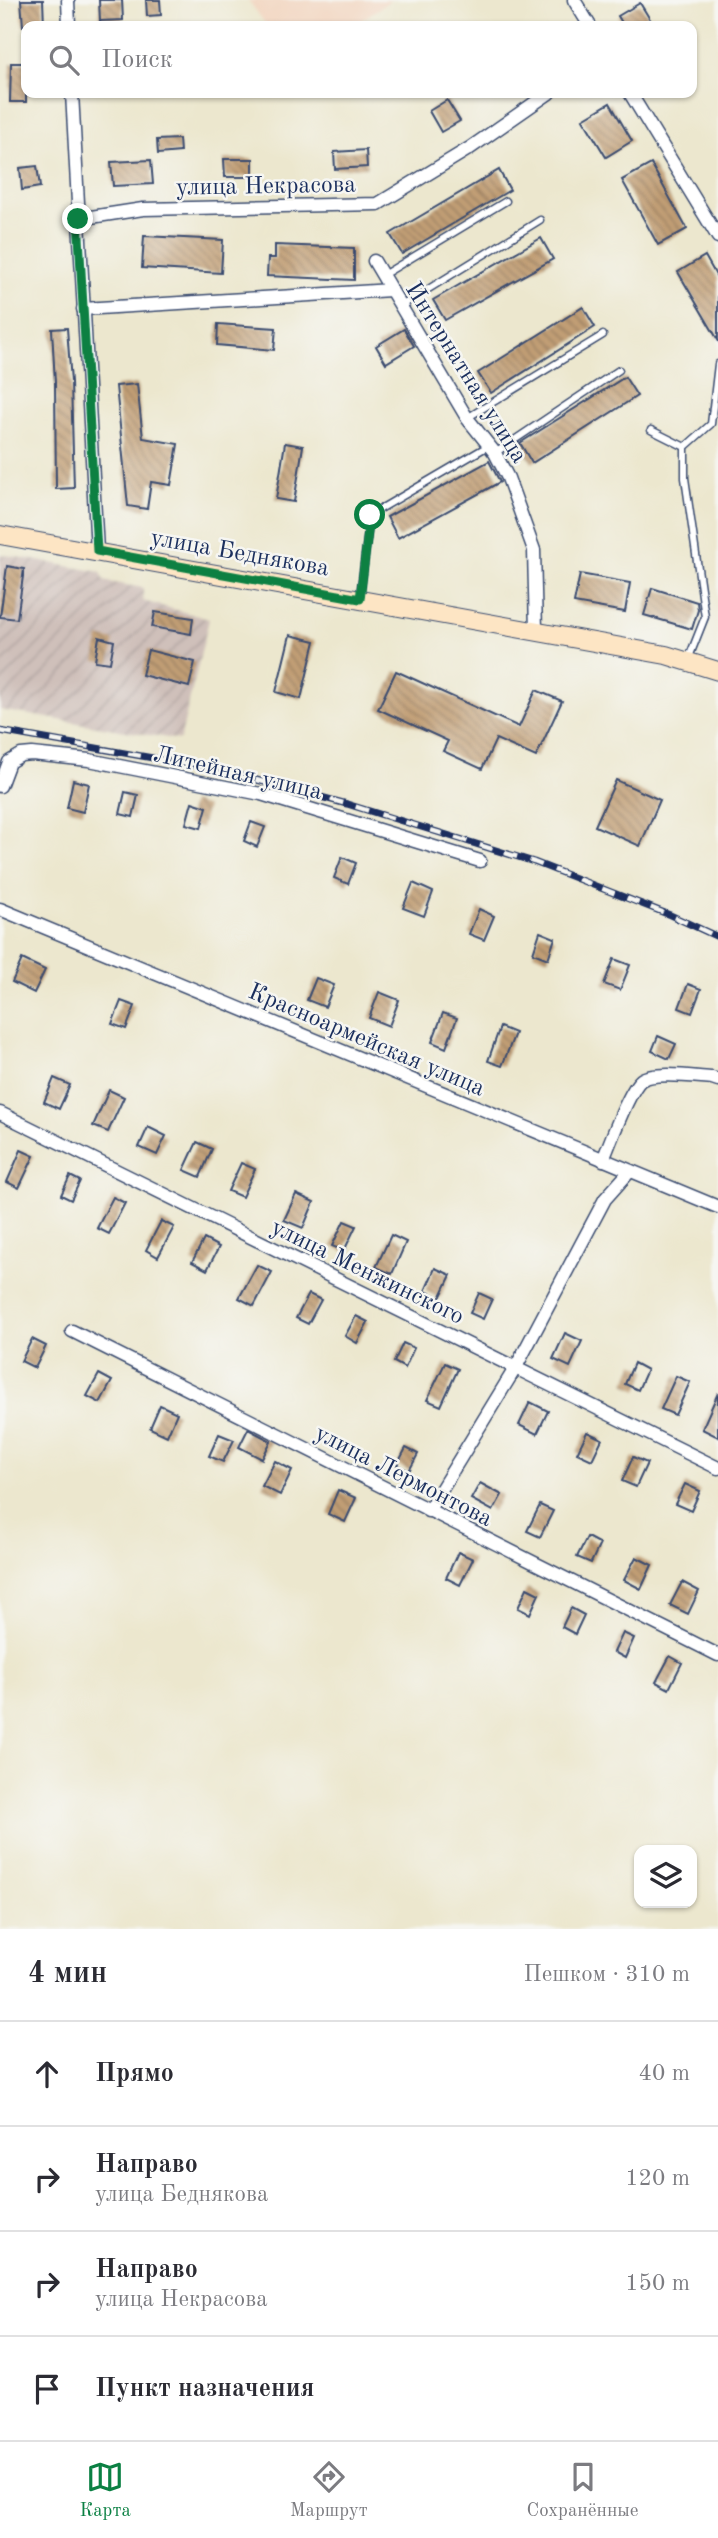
<!DOCTYPE html>
<html lang="ru">
<meta charset="utf-8">
<style>
:root{--surface:#fff;--page:#f7f7f7;--text:#2b2b33;--muted:#7c7c81;--line:#e1e1e2;--accent:#0b8043}
body{margin:0;font-family:"Old Standard TT",serif;background:var(--page);color:var(--text)}
.controls{position:absolute;right:21px;bottom:21px;display:grid;overflow:hidden;border-radius:14px;box-shadow:0 2px 5px #0004}
.controls button{width:63px;height:63px;display:grid;place-items:center;padding:0;border:0;border-bottom:2px solid var(--line);background:var(--surface);color:var(--text);font:35px sans-serif}
.stop{position:absolute;width:21px;height:21px;margin:-16px;border:5px solid #0b8043;border-radius:50%;background:#fff}
.stop.end{background:#0b8043;border-color:#fff;box-shadow:0 2px 7px #0008}
.list{margin:0;padding:0;list-style:none}
h2{display:flex;justify-content:space-between;align-items:center;height:91px;margin:0;padding:0 28px;font-size:30px}
h2 small{font-size:23px;font-weight:400;color:var(--muted)}
.list li{display:grid;grid-template-columns:46px 1fr auto;gap:21px;align-items:center;box-sizing:border-box;height:105px;padding:0 28px;border-top:2px solid var(--line)}
.list b{display:block;font-size:26px;white-space:nowrap}
.list p{margin:0;font-size:23px;white-space:nowrap;color:var(--muted)}
.list em{font-size:23px;font-style:normal;color:var(--muted)}
.icon{flex:none;width:38px;height:38px;fill:none;stroke:currentColor;stroke-width:2;stroke-linecap:round;stroke-linejoin:round}
.map{position:relative;flex:none;width:718px;height:1929px;overflow:hidden}
.search{position:absolute;background:var(--surface);box-shadow:0 2px 5px #0004;left:21px;right:21px;top:21px;height:77px;display:flex;align-items:center;gap:18px;box-sizing:border-box;padding:0 24px;border-radius:14px;color:var(--muted);font-size:26px}
.sheet{height:511px;background:var(--surface)}
nav{display:flex;justify-content:space-around;align-items:center;box-sizing:border-box;height:98px;border-top:2px solid var(--line);background:var(--surface);font-size:19px;color:var(--muted)}
nav a{display:grid;justify-items:center;gap:4px}
nav .on{color:var(--accent)}
.map>svg:first-child{display:block}
.built{fill:#f2d4be}
.industrial{fill:url(#industrial-furrows)}
.building{fill:url(#building-back-hatch)}
.lines{fill:none;stroke-linecap:round;stroke-linejoin:round}
.lane-casing{stroke:#3a4b6f;stroke-width:9}
.street-casing{stroke:#3a4b6f;stroke-width:15}
.secondary-casing{stroke:#3a4b6f;stroke-width:20}
.lane{stroke:#fff;stroke-width:6}
.street{stroke:#fff;stroke-width:12}
.secondary{stroke:#fde5c4;stroke-width:18}
.rail-casing{stroke:#1b2f5e;stroke-width:7}
.rail{stroke:#f6f6f2;stroke-width:4.5;stroke-dasharray:13;stroke-linecap:butt}
.route{stroke:#0b8043;stroke-width:9}
.labels{text-anchor:middle;stroke-width:5;stroke-linejoin:round;paint-order:stroke}
.street-label{font-size:24px;fill:#1b2f5e;stroke:#f6f6f2}
</style>
<div class="map">
<svg width="718" height="1929" viewBox="0 0 718 1929">
<defs>
<pattern id="industrial-furrows" width="10" height="10" patternUnits="userSpaceOnUse" patternTransform="scale(1.75)"><rect width="10" height="10" fill="#cfc0ba"/><path d="M-1 1l2-2M0 10L10 0M9 11l2-2" fill="none" stroke="#b1a5a2"/></pattern>
<pattern id="building-back-hatch" width="6" height="6" patternUnits="userSpaceOnUse" patternTransform="scale(1.75)"><rect width="6" height="6" fill="#c19e75"/><path d="M-1 5l2 2M0 0l6 6M5-1l2 2" fill="none" stroke="#9c8163"/></pattern>
</defs>
<rect width="100%" height="100%" fill="#f6f6f2"/>
<filter id="ink" filterUnits="userSpaceOnUse"><feTurbulence type="fractalNoise" baseFrequency=".0143" numOctaves="2"/><feDisplacementMap in="SourceGraphic" scale="14" xChannelSelector="R" yChannelSelector="G"/><feConvolveMatrix kernelMatrix="1 2 1 2 8 2 1 2 1" color-interpolation-filters="sRGB"/></filter>
<filter id="wash" filterUnits="userSpaceOnUse"><feTurbulence type="fractalNoise" baseFrequency=".00686" numOctaves="4" result="noise"/><feDisplacementMap in="SourceGraphic" scale="28" xChannelSelector="R" yChannelSelector="G"/><feGaussianBlur stdDeviation="1.57" result="paint"/><feColorMatrix in="noise" values="0 0 0 0 0 0 0 0 0 0 0 0 0 0 0 0 0 1.4 0 .05"/><feComposite in="paint" operator="in"/></filter>
<g filter="url(#wash)">
<rect width="100%" height="100%" fill="#ece7ce"/>
<!-- built -->
<polygon class="built" points="248,0 391,0 353,26 267,26"/>
<!-- industrial -->
<polygon class="industrial" points="0,554 101,572 104,581 143,588 143,601 209,619 180,740 0,710"/>
<g id="blocks">
<!-- building -->
<g class="building">
<polygon points="21,0 43,0 44,25 23,26"/>
<polygon points="99,0 122,0 123,20 100,21"/>
<polygon points="146,0 160,0 161,15 147,16"/>
<polygon points="640,3 654,26 624,26 618,16"/>
<polygon points="11,63 26,63 26,102 10,102"/>
<polygon points="447,100 460,121 441,132 429,111"/>
<polygon points="610,103 632,141 606,157 583,119"/>
<polygon points="179,139 180,152 158,154 157,140"/>
<polygon points="366,150 367,167 335,169 334,152"/>
<polygon points="224,159 253,159 253,177 225,177"/>
<polygon points="151,160 153,184 113,186 111,162"/>
<polygon points="651,164 687,229 658,245 622,180"/>
<polygon points="37,166 40,187 22,190 20,168"/>
<polygon points="499,170 510,190 402,254 390,234"/>
<polygon points="144,236 223,240 221,273 142,268"/>
<polygon points="541,238 553,259 445,320 433,300"/>
<polygon points="275,245 354,248 354,280 267,276 268,258 275,258"/>
<polygon points="705,256 718,279 718,340 678,272"/>
<polygon points="583,307 595,327 491,393 478,373"/>
<polygon points="218,324 276,328 274,350 217,345"/>
<polygon points="67,328 71,382 74,488 56,489 55,383 52,329"/>
<polygon points="404,329 414,346 386,363 376,346"/>
<polygon points="625,377 637,396 532,463 520,443"/>
<polygon points="137,384 143,438 178,444 171,485 151,482 147,509 128,506 116,386"/>
<polygon points="285,443 303,446 294,502 276,499"/>
<polygon points="489,461 500,482 398,538 387,517"/>
<polygon points="7,566 24,569 17,619 0,617"/>
<polygon points="580,574 630,583 625,612 574,603"/>
<polygon points="652,588 697,602 698,610 692,629 644,615"/>
<polygon points="155,612 193,618 191,634 152,627"/>
<polygon points="290,635 315,641 301,699 276,692"/>
<polygon points="99,637 114,641 110,663 95,661"/>
<polygon points="148,650 195,662 189,687 142,675"/>
<polygon points="396,671 519,727 536,690 562,701 536,757 496,739 482,769 443,751 448,741 378,709"/>
<polygon points="73,780 89,784 83,812 67,808"/>
<polygon points="616,780 660,800 640,846 595,826"/>
<polygon points="125,792 138,795 133,817 120,814"/>
<polygon points="192,802 207,807 201,828 186,824"/>
<polygon points="251,822 265,827 257,847 244,841"/>
<polygon points="342,857 356,863 348,884 334,878"/>
<polygon points="413,883 433,892 424,916 403,908"/>
<polygon points="479,909 494,916 484,940 469,934"/>
<polygon points="540,932 555,938 548,959 533,953"/>
<polygon points="22,959 45,970 34,993 12,982"/>
<polygon points="614,959 630,965 620,990 604,984"/>
<polygon points="316,978 334,985 325,1007 307,1000"/>
<polygon points="688,984 701,989 692,1013 679,1008"/>
<polygon points="379,992 399,1000 389,1026 369,1018"/>
<polygon points="121,1001 135,1006 126,1029 112,1024"/>
<polygon points="443,1013 457,1018 446,1048 432,1042"/>
<polygon points="500,1027 515,1033 502,1066 488,1061"/>
<polygon points="658,1036 676,1044 669,1059 652,1051"/>
<polygon points="54,1078 70,1085 59,1109 44,1102"/>
<polygon points="109,1090 124,1097 108,1132 93,1126"/>
<polygon points="148,1127 166,1136 157,1155 139,1147"/>
<polygon points="197,1142 212,1149 200,1177 184,1170"/>
<polygon points="21,1150 34,1156 19,1188 7,1182"/>
<polygon points="241,1163 255,1169 242,1197 228,1191"/>
<polygon points="70,1176 80,1181 71,1200 61,1195"/>
<polygon points="296,1194 314,1202 303,1228 284,1220"/>
<polygon points="113,1197 125,1203 109,1234 97,1228"/>
<polygon points="161,1221 174,1227 158,1257 146,1250"/>
<polygon points="344,1221 356,1226 344,1251 332,1246"/>
<polygon points="391,1235 406,1242 392,1274 376,1267"/>
<polygon points="204,1239 219,1247 207,1270 192,1262"/>
<polygon points="257,1265 272,1272 254,1306 239,1298"/>
<polygon points="435,1268 451,1275 440,1298 425,1291"/>
<polygon points="479,1293 492,1299 483,1319 470,1313"/>
<polygon points="309,1294 321,1300 308,1324 296,1318"/>
<polygon points="356,1316 368,1322 357,1343 345,1336"/>
<polygon points="565,1333 582,1341 570,1367 553,1359"/>
<polygon points="32,1339 46,1346 35,1368 21,1361"/>
<polygon points="403,1343 414,1348 405,1368 394,1362"/>
<polygon points="445,1363 458,1369 441,1406 427,1400"/>
<polygon points="634,1363 647,1370 638,1390 625,1384"/>
<polygon points="99,1374 112,1381 100,1403 87,1396"/>
<polygon points="676,1376 690,1382 675,1415 661,1409"/>
<polygon points="718,1393 718,1437 702,1429"/>
<polygon points="530,1402 548,1411 537,1434 519,1425"/>
<polygon points="160,1405 177,1413 167,1436 150,1428"/>
<polygon points="248,1429 271,1441 262,1459 239,1447"/>
<polygon points="587,1432 602,1439 592,1460 577,1453"/>
<polygon points="219,1434 234,1440 223,1462 209,1456"/>
<polygon points="406,1448 418,1454 409,1471 397,1465"/>
<polygon points="633,1457 647,1463 636,1487 622,1481"/>
<polygon points="275,1461 292,1470 280,1495 262,1486"/>
<polygon points="480,1483 502,1495 493,1511 471,1499"/>
<polygon points="685,1484 700,1491 691,1511 675,1504"/>
<polygon points="338,1490 356,1498 345,1522 328,1514"/>
<polygon points="540,1505 553,1511 540,1537 527,1531"/>
<polygon points="587,1537 600,1544 591,1563 577,1557"/>
<polygon points="458,1552 473,1559 460,1585 446,1578"/>
<polygon points="636,1557 652,1565 641,1589 624,1580"/>
<polygon points="682,1582 699,1591 688,1614 670,1605"/>
<polygon points="527,1588 539,1594 530,1614 518,1608"/>
<polygon points="571,1608 584,1615 575,1634 562,1627"/>
<polygon points="623,1633 634,1638 625,1658 614,1652"/>
<polygon points="670,1656 682,1663 669,1689 656,1682"/>
</g>
</g>
</g>
<g filter="url(#ink)">
<use href="#blocks" fill-opacity="0" stroke="#3a4b6f" stroke-width="2"/>
<g class="lines">
<defs>
<g id="lane">
<polyline points="383,275 506,201"/>
<polyline points="401,306 540,220"/>
<polyline points="467,418 603,335"/>
<polyline points="651,430 685,447"/>
<polyline points="495,453 619,370"/>
<polyline points="360,596 370,515 488,446"/>
<polyline points="688,660 705,617 685,478 685,447 711,424 718,364"/>
</g>
<g id="street">
<polyline points="68,0 69,26"/>
<polyline points="574,0 590,26"/>
<polyline points="72,93 97,551"/>
<polyline points="630,93 718,237"/>
<polyline points="78,219 143,209 378,204 470,148 549,93"/>
<polyline points="374,261 467,418 495,453 508,478 534,550 536,631"/>
<polyline points="83,309 391,290"/>
<polyline points="0,786 9,762 21,755 32,754 89,760 261,794 480,861"/>
<polyline points="0,909 718,1207"/>
<polyline points="0,1113 718,1468"/>
<path d="M603,1160c7,-17 26,-70 38,-80 13,-9 55,-3 71,-2l6,2"/>
<polyline points="72,1331 718,1655"/>
<polyline points="428,1511 516,1367 605,1199 630,1171"/>
</g>
<polyline id="secondary" points="0,535 666,655 718,671"/>
</defs>
<!-- lane casing -->
<use href="#lane" class="lane-casing"/>
<!-- street casing -->
<use href="#street" class="street-casing"/>
<!-- secondary casing -->
<use href="#secondary" class="secondary-casing"/>
<!-- lane -->
<use href="#lane" class="lane"/>
<!-- street -->
<use href="#street" class="street"/>
<!-- secondary -->
<use href="#secondary" class="secondary"/>
<defs>
<polyline id="rail" points="0,731 215,769 347,804 534,862 670,915 718,937"/>
</defs>
<!-- rail casing -->
<use href="#rail" class="rail-casing"/>
<!-- rail -->
<use href="#rail" class="rail"/>
</g>
</g>
<g class="lines" filter="url(#ink)">
<!-- route -->
<polyline class="route" points="78,219 97,551 360,599 370,515"/>
</g>
<g class="labels">
<!-- street labels -->
<g class="street-label">
<text transform="translate(266 185) rotate(-1)" y="8">улица Некрасова</text>
<text transform="translate(467 372) rotate(58)" y="8">Интернатная улица</text>
<text transform="translate(240 552) rotate(10)" y="8">улица Беднякова</text>
<text transform="translate(238 772) rotate(13)" y="8">Литейная улица</text>
<text transform="translate(367 1039) rotate(23)" y="8">Красноармейская улица</text>
<text transform="translate(368 1271) rotate(26)" y="8">улица Менжинского</text>
<text transform="translate(404 1475) rotate(27)" y="8">улица Лермонтова</text>
</g>
</g>
</svg>
<div class="controls">
<button><svg class="icon" aria-label="layers" viewBox="0 0 24 24"><path d="M12 4l9 5-9 5-9-5zM3 14l9 5 9-5"/></svg></button>
</div>
<div class="stop" style="left:370px;top:515px"></div>
<div class="stop end" style="left:78px;top:219px"></div>
<div class="search"><svg class="icon" aria-label="search" viewBox="0 0 24 24"><circle cx="10" cy="10" r="6"/><path d="M15 15l6 6"/></svg>Поиск</div>
</div>
<section class="sheet">
<h2>4 мин<small>Пешком · 310 m</small></h2>
<ul class="list">
<li><svg class="icon" aria-label="ahead" viewBox="0 0 24 24"><path d="M12 20V5M6 11l6-6 6 6"/></svg><div><b>Прямо</b></div><em>40 m</em></li>
<li><svg class="icon" aria-label="right" viewBox="0 0 24 24"><path d="M7 20v-9h11M14 6l5 5-5 5"/></svg><div><b>Направо</b><p>улица Беднякова</p></div><em>120 m</em></li>
<li><svg class="icon" aria-label="right" viewBox="0 0 24 24"><path d="M7 20v-9h11M14 6l5 5-5 5"/></svg><div><b>Направо</b><p>улица Некрасова</p></div><em>150 m</em></li>
<li><svg class="icon" aria-label="arrive" viewBox="0 0 24 24"><path d="M6 21V4h12l-3 4 3 4H6"/></svg><div><b>Пункт назначения</b></div></li>
</ul>
</section>
<nav>
<a class="on"><svg class="icon" aria-label="map" viewBox="0 0 24 24"><path d="M3 6l6-2 6 2 6-2v14l-6 2-6-2-6 2zM9 4v14M15 6v14"/></svg>Карта</a>
<a><svg class="icon" aria-label="directions" viewBox="0 0 24 24"><path d="M12 3l9 9-9 9-9-9zM9 14v-3h6M13 9l2 2-2 2"/></svg>Маршрут</a>
<a><svg class="icon" aria-label="saved" viewBox="0 0 24 24"><path d="M7 4h10v16l-5-4-5 4z"/></svg>Сохранённые</a>
</nav>
